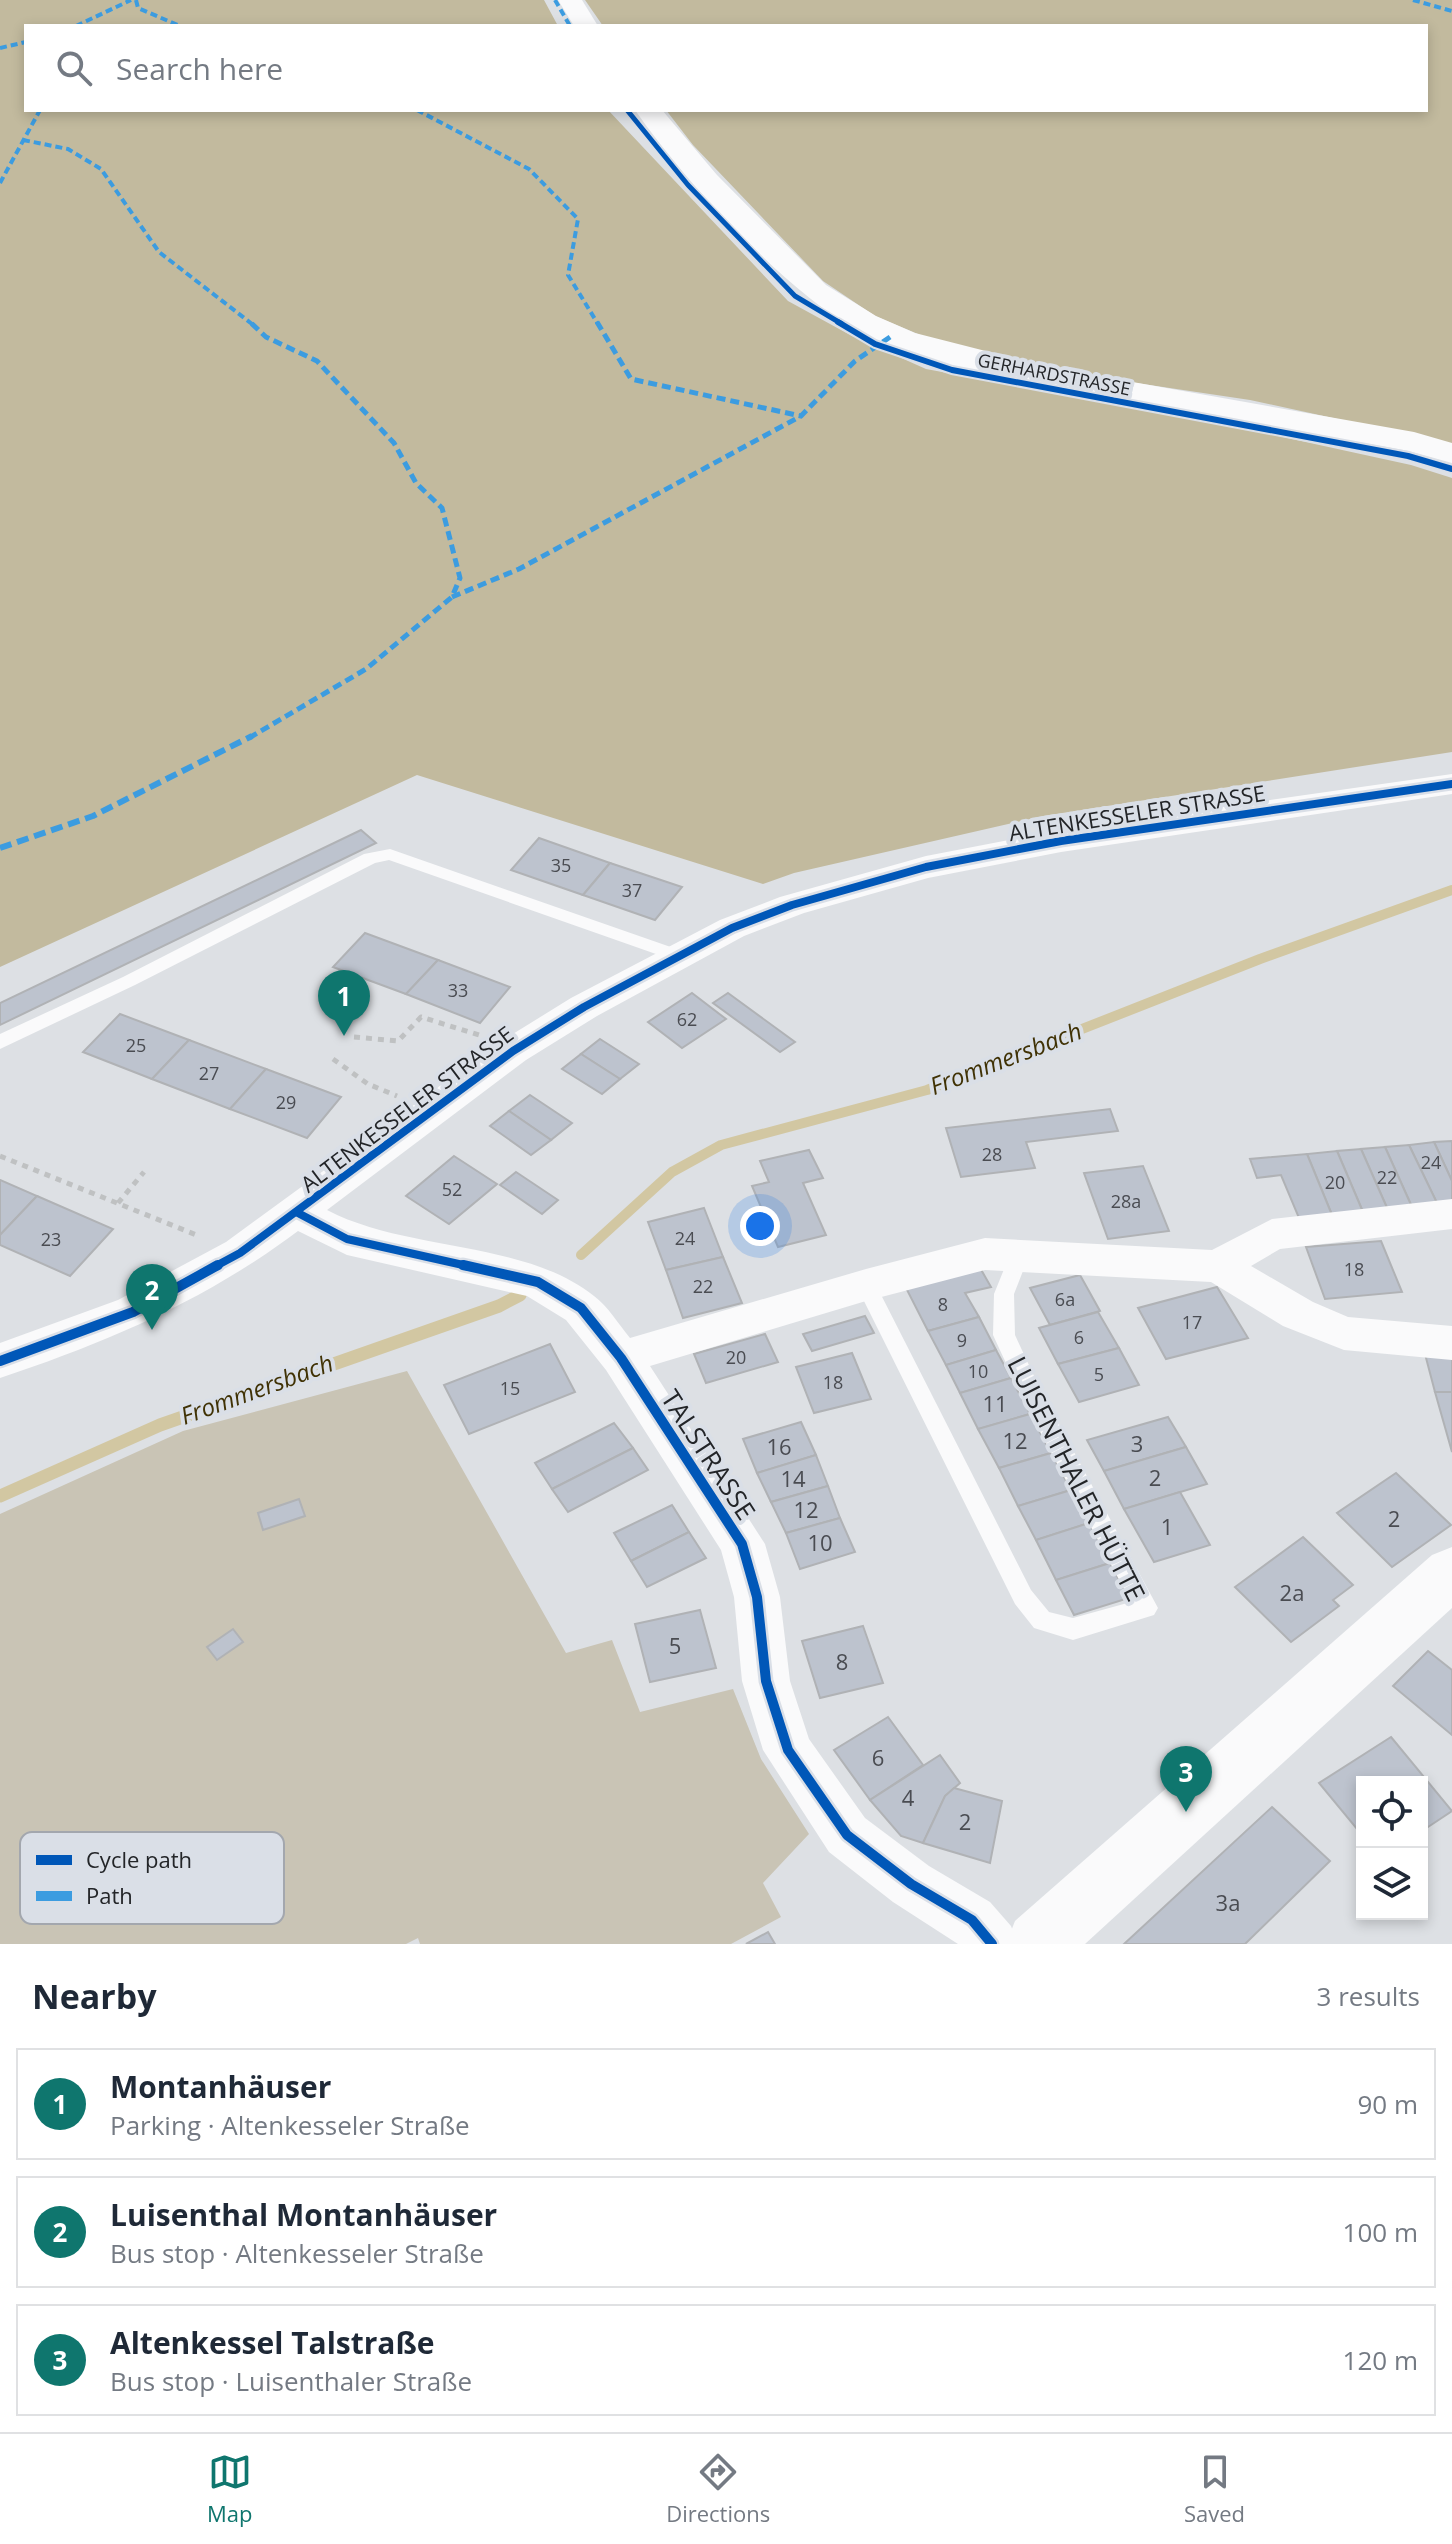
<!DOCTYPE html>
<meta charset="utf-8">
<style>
:root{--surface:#fff;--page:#f2f2f3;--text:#1f2937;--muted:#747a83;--line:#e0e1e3;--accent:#0f766e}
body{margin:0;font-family:"Open Sans",sans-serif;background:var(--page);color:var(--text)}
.controls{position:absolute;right:24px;bottom:24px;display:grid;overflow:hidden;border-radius:0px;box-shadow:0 4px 12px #0003}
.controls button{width:72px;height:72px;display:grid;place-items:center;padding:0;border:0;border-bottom:2px solid var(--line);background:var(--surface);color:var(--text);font:40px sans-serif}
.you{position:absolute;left:760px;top:1226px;width:28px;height:28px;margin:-20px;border:6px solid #fff;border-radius:50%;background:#1a73e8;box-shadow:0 0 0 12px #1a73e833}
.badge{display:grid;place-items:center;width:52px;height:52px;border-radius:50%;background:var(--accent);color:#fff;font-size:26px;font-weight:700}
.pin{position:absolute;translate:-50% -66px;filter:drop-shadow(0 2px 4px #0008)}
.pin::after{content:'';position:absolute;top:42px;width:28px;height:24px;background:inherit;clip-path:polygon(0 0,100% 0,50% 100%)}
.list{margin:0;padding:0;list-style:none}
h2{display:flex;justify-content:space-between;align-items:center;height:104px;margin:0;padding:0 32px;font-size:34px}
h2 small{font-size:26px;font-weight:400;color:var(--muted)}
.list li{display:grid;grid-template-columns:52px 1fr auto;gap:24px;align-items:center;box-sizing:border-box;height:112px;margin:0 16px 16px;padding:0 16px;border:2px solid var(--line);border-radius:0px}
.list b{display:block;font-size:30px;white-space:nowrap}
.list p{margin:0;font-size:26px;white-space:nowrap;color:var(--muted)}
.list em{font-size:26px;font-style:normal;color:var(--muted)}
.icon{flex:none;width:44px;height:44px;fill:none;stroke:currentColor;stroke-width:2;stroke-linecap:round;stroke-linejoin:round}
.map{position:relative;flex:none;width:1452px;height:1944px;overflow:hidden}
.search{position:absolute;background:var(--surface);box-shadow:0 4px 12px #0003;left:24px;right:24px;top:24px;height:88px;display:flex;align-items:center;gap:20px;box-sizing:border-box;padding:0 28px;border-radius:0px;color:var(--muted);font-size:30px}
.sheet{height:488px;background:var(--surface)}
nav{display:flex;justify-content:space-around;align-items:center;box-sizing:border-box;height:112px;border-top:2px solid var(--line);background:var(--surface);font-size:22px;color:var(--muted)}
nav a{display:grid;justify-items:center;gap:4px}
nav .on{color:var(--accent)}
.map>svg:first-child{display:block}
.green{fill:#c9c4b5}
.forest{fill:#c2ba9e}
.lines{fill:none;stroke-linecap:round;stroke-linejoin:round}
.stream-far1{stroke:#d2c7a2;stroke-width:10}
.stream{stroke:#d2c7a2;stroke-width:13}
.building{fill:#bdc3ce;stroke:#b0b2b5;stroke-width:2}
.path{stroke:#bfc1c2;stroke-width:5;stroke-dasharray:6 6;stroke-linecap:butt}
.lane{fill:#fafafb;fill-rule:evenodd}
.street{fill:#fafafb;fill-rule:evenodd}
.secondary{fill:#fafafb;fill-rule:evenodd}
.quiet-far2{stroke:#3c9ce0;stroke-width:4;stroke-dasharray:7 4;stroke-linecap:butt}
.quiet-far1{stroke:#3c9ce0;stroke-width:5;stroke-dasharray:9 5;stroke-linecap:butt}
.quiet{stroke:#3c9ce0;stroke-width:6;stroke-dasharray:12 6;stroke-linecap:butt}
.cycleway-far3-casing{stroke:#dadfe7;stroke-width:8}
.cycleway-far2-casing{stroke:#dadfe7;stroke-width:10}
.cycleway-far1-casing{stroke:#dadfe7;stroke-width:13}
.cycleway-casing{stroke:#dadfe7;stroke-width:15}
.cycleway-far3{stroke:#0057b8;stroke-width:5}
.cycleway-far2{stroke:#0057b8;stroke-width:6}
.cycleway-far1{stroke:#0057b8;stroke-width:8}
.cycleway{stroke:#0057b8;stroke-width:10}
.labels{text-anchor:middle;stroke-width:8;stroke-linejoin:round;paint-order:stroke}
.far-street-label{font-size:18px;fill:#232528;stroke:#dadfe7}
.number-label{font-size:18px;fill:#4a4c52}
.street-label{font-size:22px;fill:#232528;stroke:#dadfe7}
.near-number-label{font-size:22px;fill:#4a4c52}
.water-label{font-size:24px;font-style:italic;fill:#403205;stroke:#dadfe7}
.near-street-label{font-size:26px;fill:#232528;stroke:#dadfe7}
.key{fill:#dadfe7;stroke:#a3a7ae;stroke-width:2}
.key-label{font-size:22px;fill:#232528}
</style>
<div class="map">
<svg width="1452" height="1944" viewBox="0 0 1452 1944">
<rect width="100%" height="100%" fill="#dde0e4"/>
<!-- green -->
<polygon class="green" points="407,1371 566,1653 612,1640 640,1712 733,1689 761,1759 809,1834 763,1883 781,1917 731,1944 420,1944 418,1938 406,1944 0,1944 0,1514 183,1431"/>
<!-- forest -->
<g class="forest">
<polygon points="0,0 544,0 558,26 26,26 26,110 608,110 788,301 852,336 926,369 1218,423 1411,465 1452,478 1452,752 1043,816 794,873 763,884 417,775 0,967"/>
<polygon points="585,0 1452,0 1452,444 1250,400 1076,374 937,342 875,316 823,281 693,145 666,110 1426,110 1426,26 603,26"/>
</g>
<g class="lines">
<!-- stream-far1 -->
<polyline class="stream-far1" points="581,1255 672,1172 721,1145 927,1090 1260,959 1452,890"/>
<!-- stream -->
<polyline class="stream" points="0,1496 160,1425 499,1306 520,1295"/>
</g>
<!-- building -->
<g class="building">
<polygon points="361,830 376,843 0,1025 0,1003"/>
<polygon points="539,838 610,863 583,895 511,870"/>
<polygon points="610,863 682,887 655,920 583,895"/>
<polygon points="365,933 438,960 406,994 333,967"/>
<polygon points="438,960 510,987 480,1023 406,994"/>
<polygon points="692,993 726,1019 682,1048 648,1022"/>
<polygon points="728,993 795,1042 780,1052 713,1003"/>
<polygon points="120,1014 189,1040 152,1079 83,1052"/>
<polygon points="600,1039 639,1064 620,1079 581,1054"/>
<polygon points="189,1040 266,1069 230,1109 152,1079"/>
<polygon points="581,1054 620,1079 602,1094 562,1069"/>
<polygon points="266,1069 341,1097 307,1138 230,1109"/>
<polygon points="530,1095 572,1123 551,1140 509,1111"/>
<polygon points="1110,1109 1118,1131 1026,1142 1035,1168 961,1177 946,1128"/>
<polygon points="509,1111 551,1140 531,1155 490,1126"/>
<polygon points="1452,1141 1452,1181 1434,1142"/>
<polygon points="1434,1142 1452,1181 1452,1204 1438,1205 1409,1145"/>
<polygon points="1409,1145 1438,1205 1412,1207 1385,1147"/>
<polygon points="1385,1147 1412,1207 1388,1210 1361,1149"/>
<polygon points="1361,1149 1388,1210 1363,1212 1337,1151"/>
<polygon points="809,1150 823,1178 803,1183 826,1235 778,1247 752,1186 769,1182 760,1161"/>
<polygon points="1337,1151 1363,1212 1332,1215 1307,1154"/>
<polygon points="1307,1154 1332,1215 1299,1218 1281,1175 1257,1178 1250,1159"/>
<polygon points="454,1156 497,1184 449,1224 406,1196"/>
<polygon points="1143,1166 1169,1231 1108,1239 1084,1173"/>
<polygon points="516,1172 558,1200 542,1214 500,1185"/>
<polygon points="0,1180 37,1196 0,1235"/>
<polygon points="37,1196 113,1229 70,1276 0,1245 0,1235"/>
<polygon points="704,1208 723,1257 666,1270 648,1222"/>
<polygon points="1381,1241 1402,1292 1325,1299 1306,1247"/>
<polygon points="723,1257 742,1303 683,1318 666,1270"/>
<polygon points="979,1266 991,1287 965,1293 979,1317 928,1331 905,1286"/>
<polygon points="1080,1275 1100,1311 1050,1325 1030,1288"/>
<polygon points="1217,1287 1248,1338 1166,1359 1138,1308"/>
<polygon points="1098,1312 1119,1348 1058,1364 1039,1328"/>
<polygon points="865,1316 874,1333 812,1351 803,1334"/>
<polygon points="979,1317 996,1350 946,1365 928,1331"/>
<polygon points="765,1334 778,1362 706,1383 694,1354"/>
<polygon points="550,1344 575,1392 469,1434 444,1385"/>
<polygon points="1119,1348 1139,1385 1079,1402 1058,1364"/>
<polygon points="996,1350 1011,1378 960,1393 946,1365"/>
<polygon points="852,1353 871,1399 814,1413 796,1367"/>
<polygon points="1425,1354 1452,1354 1452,1392 1435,1392"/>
<polygon points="1011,1378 1030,1414 978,1429 960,1393"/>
<polygon points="1435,1392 1452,1392 1452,1452"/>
<polygon points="1030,1414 1051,1453 999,1468 978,1429"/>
<polygon points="1168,1417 1186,1447 1104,1471 1087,1440"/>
<polygon points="801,1422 816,1455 757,1473 743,1439"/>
<polygon points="614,1423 633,1448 552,1489 535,1463"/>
<polygon points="1186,1447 1207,1484 1124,1509 1104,1471"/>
<polygon points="633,1448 648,1470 568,1512 552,1489"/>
<polygon points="1051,1453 1071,1490 1018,1506 999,1468"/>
<polygon points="816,1455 828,1486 771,1502 757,1473"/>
<polygon points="1396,1473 1451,1525 1392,1567 1337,1513"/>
<polygon points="828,1486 840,1518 786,1533 771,1502"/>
<polygon points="1071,1490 1089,1523 1036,1540 1018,1506"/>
<polygon points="1180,1492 1210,1545 1154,1562 1124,1509"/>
<polygon points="299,1499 305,1516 263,1530 258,1513"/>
<polygon points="672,1505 689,1532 631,1561 614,1533"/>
<polygon points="840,1518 855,1552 800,1569 786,1533"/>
<polygon points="1089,1523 1110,1563 1056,1580 1036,1540"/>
<polygon points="689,1532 706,1558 647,1587 631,1561"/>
<polygon points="1303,1537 1353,1585 1333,1600 1339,1606 1291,1642 1235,1587"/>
<polygon points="1110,1563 1129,1598 1074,1615 1056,1580"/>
<polygon points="700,1610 716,1668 650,1682 635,1624"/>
<polygon points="863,1626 883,1683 820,1698 802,1641"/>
<polygon points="233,1629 243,1642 217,1660 207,1647"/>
<polygon points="1428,1651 1452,1670 1452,1735 1393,1686"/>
<polygon points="888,1717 923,1765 870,1800 834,1750"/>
<polygon points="1391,1737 1452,1811 1422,1831 1422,1782 1362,1782 1362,1835 1319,1783"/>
<polygon points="940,1755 960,1783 945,1796 923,1843 901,1836 870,1800"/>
<polygon points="954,1788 1002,1801 990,1863 923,1843 945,1796"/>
<polygon points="1272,1807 1330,1861 1245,1944 1124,1944"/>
<polygon points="768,1932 775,1944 746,1944"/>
</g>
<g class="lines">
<!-- path -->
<g class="path">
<polyline points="354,1037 398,1041 421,1017 479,1035"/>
<polyline points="333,1059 368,1084 397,1096"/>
<polyline points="0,1156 199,1236"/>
<polyline points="118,1203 144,1172"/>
</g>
<!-- lane -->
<g class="lane">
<polygon points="390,849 685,952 688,956 679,962 673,960 389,860 375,863 135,985 0,1049 0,1034 123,977 364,854"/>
<polygon points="1020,1245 1027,1247 1030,1253 1014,1294 1015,1335 1040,1389 1158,1608 1154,1615 1073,1640 1034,1628 1015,1604 856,1285 859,1279 866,1277 873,1279 1031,1590 1049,1612 1073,1618 1131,1602 1022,1398 993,1335 994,1294 1013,1247"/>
</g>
<!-- street -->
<path class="street" d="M1452,774v20l-391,58 -133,26 -124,35 -60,23 -147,80 -71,44 -199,150c80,42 197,30 267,86 14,10 25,29 36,42l236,-69 119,-31 227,12 60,-31 180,-20v30l-172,20 -29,17 62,36 35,15 104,9v34l-108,-10 -61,-24 -72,-44 -226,-12 -119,31 -216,65 115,178 15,53 10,84 19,58 56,79 64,48 61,36 21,24 7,18h-60l-65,-42 -64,-50 -66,-102 -21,-69 -8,-84 -13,-47 -115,-180 -40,-50 -39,-24 -180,-41 -49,-24c-92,69 -190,111 -298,147v-35l118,-43 108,-58 274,-200 71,-44 149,-78 60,-23 146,-41 135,-26z"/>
<!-- secondary -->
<g class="secondary">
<polygon points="558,0 582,0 598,26 574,26"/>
<path d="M635,110h27l55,65 109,110 50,31 39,17 133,34 366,65 38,11v20l-43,-12c-101,-18 -203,-37 -305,-55 -83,-15 -177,-26 -251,-68 -72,-41 -170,-149 -218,-218z"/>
<polygon points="1452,1547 1452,1608 1085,1944 1006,1944 1015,1921 1432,1555"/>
</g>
<!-- quiet-far2 -->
<g class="quiet-far2">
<polyline points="136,0 138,8 180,26"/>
<polyline points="555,0 570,26"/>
<polyline points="1413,0 1452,11"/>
<polyline points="76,26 131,0"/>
<polyline points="0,48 26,42"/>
<polyline points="417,110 529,169 578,219 568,275 598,324"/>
<polyline points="23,140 68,149 101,169 159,252 252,324"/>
<polyline points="0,183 40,110"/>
</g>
<!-- quiet-far1 -->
<g class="quiet-far1">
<polyline points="597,322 631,379 801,416"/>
<polyline points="452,597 519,569 801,416 855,361 893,335"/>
<polyline points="249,738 366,669 452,597 460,578 442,508 416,483 394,443 317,361 266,337 250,322"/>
</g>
<!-- quiet -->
<polyline class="quiet" points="0,848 93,816 252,736"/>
<defs>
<polyline id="cycleway-far3" points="627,110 688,185 795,296 842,324"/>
<polyline id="cycleway-far2" points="838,322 875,344 952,370 1408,456 1452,469"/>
<g id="cycleway-far1">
<polyline points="298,1213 347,1239 472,1267"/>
<polyline points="214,1267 240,1253 513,1051 584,1007 732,928 792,905 926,867 1061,841 1452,784"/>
</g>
<g id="cycleway">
<polyline points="463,1265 538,1282 581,1308 621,1358 742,1544 757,1597 766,1681 788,1750 847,1835 911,1884 972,1920 992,1944"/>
<polyline points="0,1361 133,1312 218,1265"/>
</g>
</defs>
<!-- cycleway-far3 casing -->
<use href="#cycleway-far3" class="cycleway-far3-casing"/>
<!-- cycleway-far2 casing -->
<use href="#cycleway-far2" class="cycleway-far2-casing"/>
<!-- cycleway-far1 casing -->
<use href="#cycleway-far1" class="cycleway-far1-casing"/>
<!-- cycleway casing -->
<use href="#cycleway" class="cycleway-casing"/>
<!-- cycleway-far3 -->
<use href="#cycleway-far3" class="cycleway-far3"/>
<!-- cycleway-far2 -->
<use href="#cycleway-far2" class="cycleway-far2"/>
<!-- cycleway-far1 -->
<use href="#cycleway-far1" class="cycleway-far1"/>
<!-- cycleway -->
<use href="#cycleway" class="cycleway"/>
</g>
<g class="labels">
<!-- far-street labels -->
<g class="far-street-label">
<text transform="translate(1054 375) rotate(11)" y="6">GERHARDSTRASSE</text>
</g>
<!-- number labels -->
<g class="number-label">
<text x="561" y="872">35</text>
<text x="632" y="897">37</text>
<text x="458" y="997">33</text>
<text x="687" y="1026">62</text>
<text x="136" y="1052">25</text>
<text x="209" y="1080">27</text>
<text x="286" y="1109">29</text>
<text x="992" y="1161">28</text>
<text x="1431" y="1169">24</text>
<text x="1387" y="1184">22</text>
<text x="1335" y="1189">20</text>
<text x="452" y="1196">52</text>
<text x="1126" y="1208">28a</text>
<text x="685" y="1245">24</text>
<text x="51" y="1246">23</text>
<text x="1354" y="1276">18</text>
<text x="703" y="1293">22</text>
<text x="1065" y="1306">6a</text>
<text x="943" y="1311">8</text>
<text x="1192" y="1329">17</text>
<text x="1079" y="1344">6</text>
<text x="962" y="1347">9</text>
<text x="736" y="1364">20</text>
<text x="978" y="1378">10</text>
<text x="1099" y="1381">5</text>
<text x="833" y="1389">18</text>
<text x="510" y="1395">15</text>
</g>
<!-- street labels -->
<g class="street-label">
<text transform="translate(1137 813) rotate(-9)" y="8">ALTENKESSELER STRASSE</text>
<text transform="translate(407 1109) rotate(-37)" y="8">ALTENKESSELER STRASSE</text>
</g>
<!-- near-number labels -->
<g class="near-number-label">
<text x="995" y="1412">11</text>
<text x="1015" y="1449">12</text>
<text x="1137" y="1452">3</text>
<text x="779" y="1455">16</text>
<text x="1155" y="1486">2</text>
<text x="793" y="1487">14</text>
<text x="806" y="1518">12</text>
<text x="1394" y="1527">2</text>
<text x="1167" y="1535">1</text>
<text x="820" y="1551">10</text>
<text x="1292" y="1601">2a</text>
<text x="675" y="1654">5</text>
<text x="842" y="1670">8</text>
<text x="878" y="1766">6</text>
<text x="908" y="1806">4</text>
<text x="965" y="1830">2</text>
<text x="1228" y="1911">3a</text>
</g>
<!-- water labels -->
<g class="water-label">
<text transform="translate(1006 1059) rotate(-21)" y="8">Frommersbach</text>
<text transform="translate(257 1390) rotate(-20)" y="8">Frommersbach</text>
</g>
<!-- near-street labels -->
<g class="near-street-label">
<text transform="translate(708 1455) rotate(57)" y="9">TALSTRASSE</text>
<text transform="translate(1076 1479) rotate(63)" y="9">LUISENTHALER HÜTTE</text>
</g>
</g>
<!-- legend -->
<rect x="20" y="1832" width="264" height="92" rx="12" class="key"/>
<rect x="36" y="1855" width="36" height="10" fill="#0057b8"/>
<rect x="36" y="1891" width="36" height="10" fill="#3c9ce0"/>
<g class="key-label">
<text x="86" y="1868">Cycle path</text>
<text x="86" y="1904">Path</text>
</g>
</svg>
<div class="controls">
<button><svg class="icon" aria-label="locate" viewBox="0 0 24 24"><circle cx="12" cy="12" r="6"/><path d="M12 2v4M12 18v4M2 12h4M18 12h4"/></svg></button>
<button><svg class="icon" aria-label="layers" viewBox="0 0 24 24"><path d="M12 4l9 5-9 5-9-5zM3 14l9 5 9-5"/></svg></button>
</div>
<div class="you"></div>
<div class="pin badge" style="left:344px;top:1036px">1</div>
<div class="pin badge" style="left:152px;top:1330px">2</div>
<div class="pin badge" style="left:1186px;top:1812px">3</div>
<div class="search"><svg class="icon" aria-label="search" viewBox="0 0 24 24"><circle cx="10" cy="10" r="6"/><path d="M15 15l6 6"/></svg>Search here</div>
</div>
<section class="sheet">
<h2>Nearby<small>3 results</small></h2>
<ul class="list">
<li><span class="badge">1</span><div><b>Montanhäuser</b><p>Parking · Altenkesseler Straße</p></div><em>90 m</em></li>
<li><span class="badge">2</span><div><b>Luisenthal Montanhäuser</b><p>Bus stop · Altenkesseler Straße</p></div><em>100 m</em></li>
<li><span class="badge">3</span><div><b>Altenkessel Talstraße</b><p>Bus stop · Luisenthaler Straße</p></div><em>120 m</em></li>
</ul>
</section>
<nav>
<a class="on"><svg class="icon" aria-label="map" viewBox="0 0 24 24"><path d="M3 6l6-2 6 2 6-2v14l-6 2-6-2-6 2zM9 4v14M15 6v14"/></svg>Map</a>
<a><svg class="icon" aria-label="directions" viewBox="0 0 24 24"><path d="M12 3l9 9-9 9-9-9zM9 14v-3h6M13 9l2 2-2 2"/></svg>Directions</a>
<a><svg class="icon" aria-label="saved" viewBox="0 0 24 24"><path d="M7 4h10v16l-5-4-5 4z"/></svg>Saved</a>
</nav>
